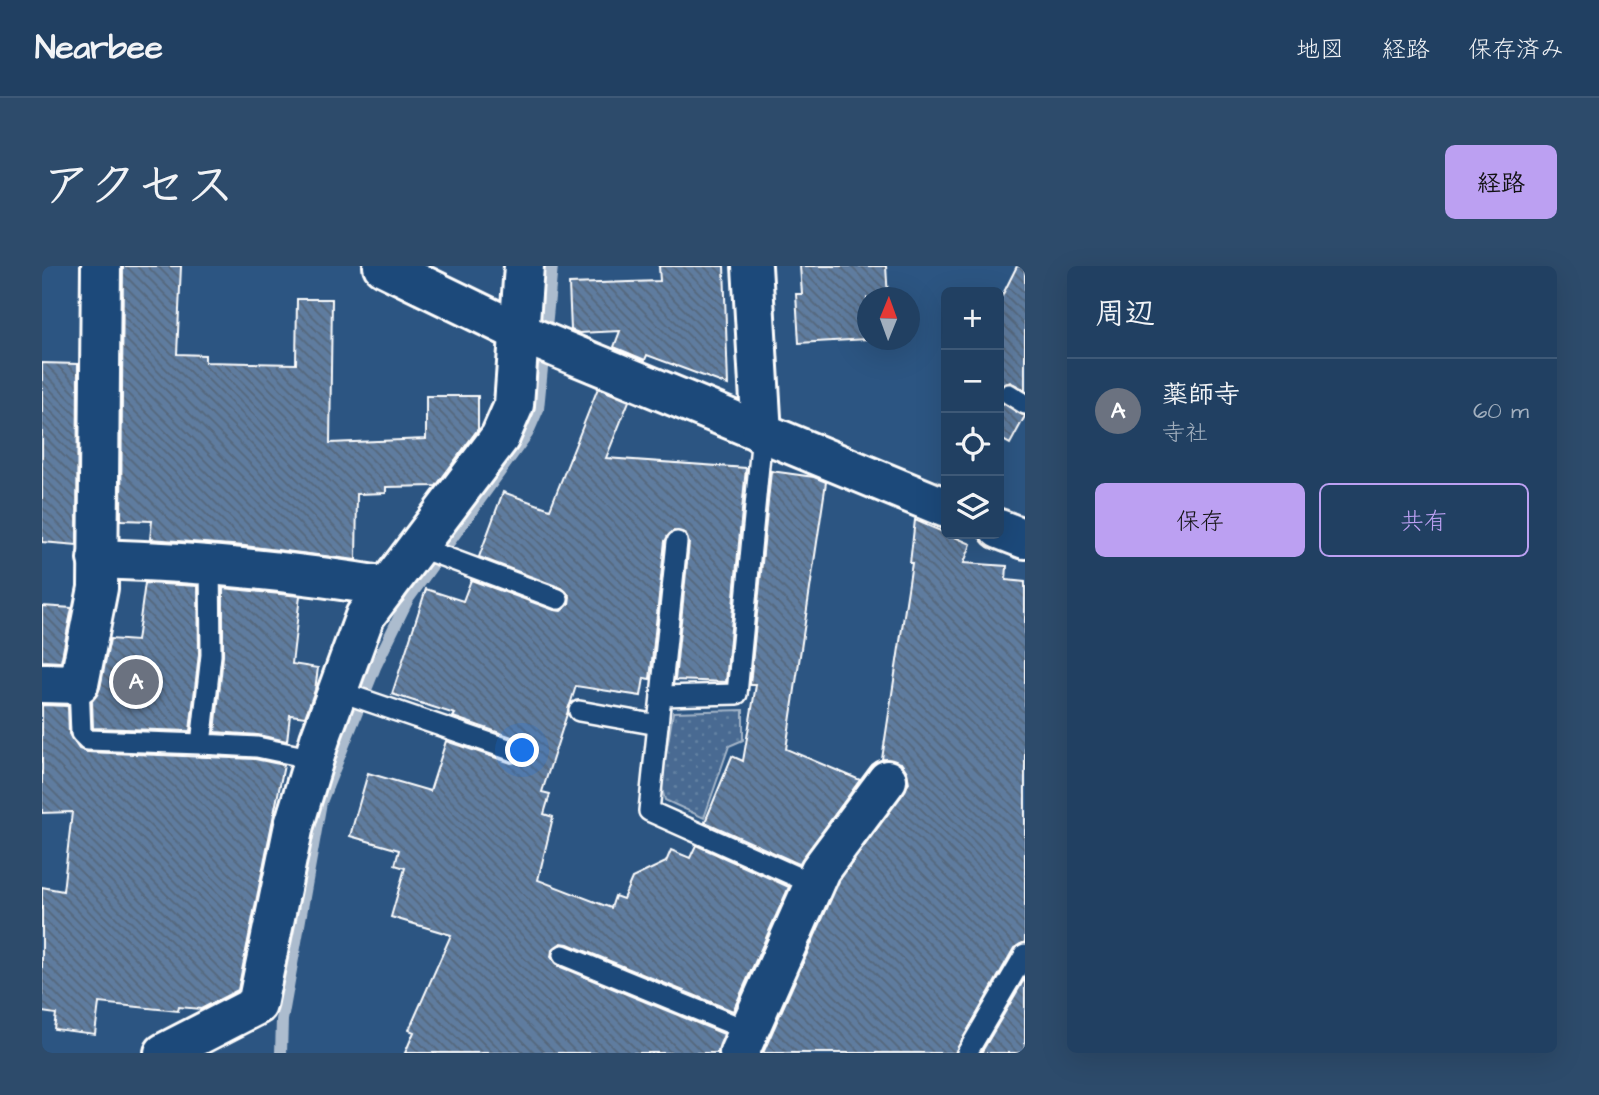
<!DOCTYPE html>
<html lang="ja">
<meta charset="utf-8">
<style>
:root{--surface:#214062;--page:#2d4b6b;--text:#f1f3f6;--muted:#a2afbe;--line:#3e5977;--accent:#bca0f2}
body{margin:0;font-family:"Architects Daughter","Klee One",sans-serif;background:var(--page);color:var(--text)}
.controls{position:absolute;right:21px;top:21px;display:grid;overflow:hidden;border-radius:10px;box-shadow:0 7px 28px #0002}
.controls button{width:63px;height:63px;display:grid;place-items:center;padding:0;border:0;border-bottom:2px solid var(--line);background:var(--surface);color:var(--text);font:35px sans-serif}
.compass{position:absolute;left:815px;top:21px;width:63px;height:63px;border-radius:50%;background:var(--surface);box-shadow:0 7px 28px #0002;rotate:1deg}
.you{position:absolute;left:481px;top:485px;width:24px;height:24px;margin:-18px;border:5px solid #fff;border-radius:50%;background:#1a73e8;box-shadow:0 0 0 10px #1a73e833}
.badge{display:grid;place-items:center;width:46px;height:46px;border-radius:50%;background:var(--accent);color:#fff;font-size:23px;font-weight:700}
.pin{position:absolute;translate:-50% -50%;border:4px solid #fff;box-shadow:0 2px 7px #0006}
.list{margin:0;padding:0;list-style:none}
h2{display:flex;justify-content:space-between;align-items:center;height:91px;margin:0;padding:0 28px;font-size:30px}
h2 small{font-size:23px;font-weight:400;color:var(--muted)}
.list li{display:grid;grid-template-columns:46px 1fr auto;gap:21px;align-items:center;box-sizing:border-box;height:105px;padding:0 28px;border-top:2px solid var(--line)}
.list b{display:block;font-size:26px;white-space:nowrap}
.list p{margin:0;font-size:23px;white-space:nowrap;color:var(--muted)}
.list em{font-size:23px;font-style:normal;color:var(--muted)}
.actions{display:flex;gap:14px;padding:21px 28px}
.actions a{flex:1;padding:16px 0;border:2px solid var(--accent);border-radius:10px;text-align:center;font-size:24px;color:var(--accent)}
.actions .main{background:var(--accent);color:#111}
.icon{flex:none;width:38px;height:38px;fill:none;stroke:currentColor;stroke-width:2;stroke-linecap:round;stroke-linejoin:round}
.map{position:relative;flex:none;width:983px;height:787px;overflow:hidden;border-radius:10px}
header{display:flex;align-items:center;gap:42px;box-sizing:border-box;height:98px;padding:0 35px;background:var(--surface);border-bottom:2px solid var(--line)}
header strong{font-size:33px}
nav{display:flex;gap:38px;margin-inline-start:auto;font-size:24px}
.intro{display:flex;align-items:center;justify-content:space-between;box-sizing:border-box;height:168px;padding:0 42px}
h1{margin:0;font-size:49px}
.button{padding:18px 32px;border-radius:10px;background:var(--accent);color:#111;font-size:24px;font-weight:700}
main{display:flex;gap:42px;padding:0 42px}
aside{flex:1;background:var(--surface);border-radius:10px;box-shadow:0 7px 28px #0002}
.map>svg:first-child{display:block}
.park{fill:url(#park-dots);stroke:#a4b5c8;stroke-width:2}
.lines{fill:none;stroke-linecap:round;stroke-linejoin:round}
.stream{stroke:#acbcce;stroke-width:12}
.building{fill:url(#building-back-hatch);stroke:#fff;stroke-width:2}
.service-casing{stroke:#fff;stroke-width:24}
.minor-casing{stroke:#fff;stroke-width:44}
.service{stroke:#1f4a7a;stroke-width:19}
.minor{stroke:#1f4a7a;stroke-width:38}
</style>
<header>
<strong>Nearbee</strong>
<nav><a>地図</a><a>経路</a><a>保存済み</a></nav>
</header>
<div class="intro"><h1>アクセス</h1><a class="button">経路</a></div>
<main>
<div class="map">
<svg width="983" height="787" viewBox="0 0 983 787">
<defs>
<pattern id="park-dots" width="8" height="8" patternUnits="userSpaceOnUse" patternTransform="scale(1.75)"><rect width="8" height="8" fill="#486b92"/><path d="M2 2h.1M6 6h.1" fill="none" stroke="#6381a2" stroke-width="1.8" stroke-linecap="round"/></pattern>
<pattern id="building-back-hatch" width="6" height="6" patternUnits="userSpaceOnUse" patternTransform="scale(1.75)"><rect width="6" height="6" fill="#5e7c9f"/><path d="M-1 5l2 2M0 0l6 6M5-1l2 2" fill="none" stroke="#56667a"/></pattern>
</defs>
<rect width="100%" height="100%" fill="#2c5582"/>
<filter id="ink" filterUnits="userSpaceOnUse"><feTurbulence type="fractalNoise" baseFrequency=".0143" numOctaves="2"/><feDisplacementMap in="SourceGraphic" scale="14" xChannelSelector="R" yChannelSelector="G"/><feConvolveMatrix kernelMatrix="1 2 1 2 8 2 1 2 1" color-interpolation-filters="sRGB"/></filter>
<g filter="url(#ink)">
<!-- park -->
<polygon class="park" points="701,444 701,474 687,480 662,552 623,534 619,519 631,446"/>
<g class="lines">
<!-- stream -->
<polyline class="stream" points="239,787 240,754 279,536 333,401 366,333 485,168 496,143 510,0"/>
</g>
<!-- building -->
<g class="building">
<polygon points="81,0 139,0 135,88 163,89 163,96 254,98 255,33 290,33 288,177 384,173 384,130 436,130 436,163 394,220 344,221 344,227 315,228 314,294 203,280 108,273 110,255 79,254"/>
<polygon points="617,0 682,0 686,119 605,89 603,94 572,81 578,65 537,67 529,64 527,18 618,15"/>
<polygon points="758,0 844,0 846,32 825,32 825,73 757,77 754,28 760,28"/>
<polygon points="975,0 983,0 983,124 968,116 957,121 957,36"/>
<polygon points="0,97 36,98 35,279 0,276"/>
<polygon points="556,122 587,135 564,192 704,202 684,416 633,414 647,277 643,267 631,265 623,275 608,413 602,412 599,430 534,420 500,526 508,528 502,548 511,551 496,614 569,642 573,630 581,633 590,612 624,596 629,584 648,592 654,579 747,621 691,745 526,678 519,677 510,684 509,691 516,700 682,768 676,787 363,787 372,766 367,764 409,669 349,651 363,602 353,599 357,584 308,570 326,507 388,525 404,475 469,497 480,495 483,490 484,482 476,473 411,451 413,448 350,428 384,323 421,335 429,314 512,344 519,345 527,338 528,330 520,322 437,291 461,226 508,243"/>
<polygon points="957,134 983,150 968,178 957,172"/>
<polygon points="729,205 772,211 784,216 744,483 818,514 757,598 663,556 690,490 701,495 714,419 708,419"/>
<polygon points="873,254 929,278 922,297 965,300 964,314 983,316 983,676 972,682 913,787 721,787 797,615 867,517 865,506 859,497 840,493 870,297 868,297"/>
<polygon points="103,317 156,320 157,388 148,465 51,462 50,435 58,422 68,373 95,375"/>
<polygon points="181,322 258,330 250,398 276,402 273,424 263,451 248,449 245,475 216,469 173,466 181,390"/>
<polygon points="0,340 30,342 19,396 0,395"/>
<polygon points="0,439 26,440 27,468 37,483 45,486 213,493 242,499 196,724 159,743 137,741 136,745 57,737 53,768 12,763 14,748 0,746 0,621 21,625 30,546 0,547"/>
<polygon points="983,712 983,787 939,787"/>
</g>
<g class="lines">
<defs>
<g id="service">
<polyline points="967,128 983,138"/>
<polyline points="635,276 607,545 771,618"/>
<polyline points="376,281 516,333"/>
<polyline points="168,297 169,389 159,478 215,481 272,493"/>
<polyline points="37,418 39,467 46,474 159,478"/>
<polyline points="296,425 472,485"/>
<polyline points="619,430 695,428 720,168"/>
<polyline points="537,445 616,459"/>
<polyline points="521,689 707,765"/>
<polyline points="925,787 983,688"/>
</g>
<g id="minor">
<polyline points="341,0 479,67 904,242"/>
<polyline points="710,0 720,168"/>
<polyline points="957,263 983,273"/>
<path d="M55,293c102,3 190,11 290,28"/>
<polyline points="0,417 37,418 56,322 59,0"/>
<polyline points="122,787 215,739 252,559 278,473 323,350 458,171 472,139 482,0"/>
<polyline points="697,787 778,604 845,514"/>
</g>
</defs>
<!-- service casing -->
<use href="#service" class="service-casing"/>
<!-- minor casing -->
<use href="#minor" class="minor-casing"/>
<!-- service -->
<use href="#service" class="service"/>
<!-- minor -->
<use href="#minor" class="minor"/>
</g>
</g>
</svg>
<div class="controls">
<button>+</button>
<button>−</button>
<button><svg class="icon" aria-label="locate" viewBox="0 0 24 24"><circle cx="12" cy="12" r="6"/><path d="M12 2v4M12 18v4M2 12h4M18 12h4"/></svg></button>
<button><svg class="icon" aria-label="layers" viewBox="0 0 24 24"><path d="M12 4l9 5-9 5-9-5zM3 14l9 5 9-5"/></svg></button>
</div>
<svg class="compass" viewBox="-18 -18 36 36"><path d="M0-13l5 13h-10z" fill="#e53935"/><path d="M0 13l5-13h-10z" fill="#a2afbe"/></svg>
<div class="you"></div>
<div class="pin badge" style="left:94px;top:416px;background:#6b7280">A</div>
</div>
<aside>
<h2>周辺<small></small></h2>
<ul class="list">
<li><span class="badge" style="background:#6b7280">A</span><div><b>薬師寺</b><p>寺社</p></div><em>60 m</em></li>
</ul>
<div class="actions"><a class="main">保存</a><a>共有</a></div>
</aside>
</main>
